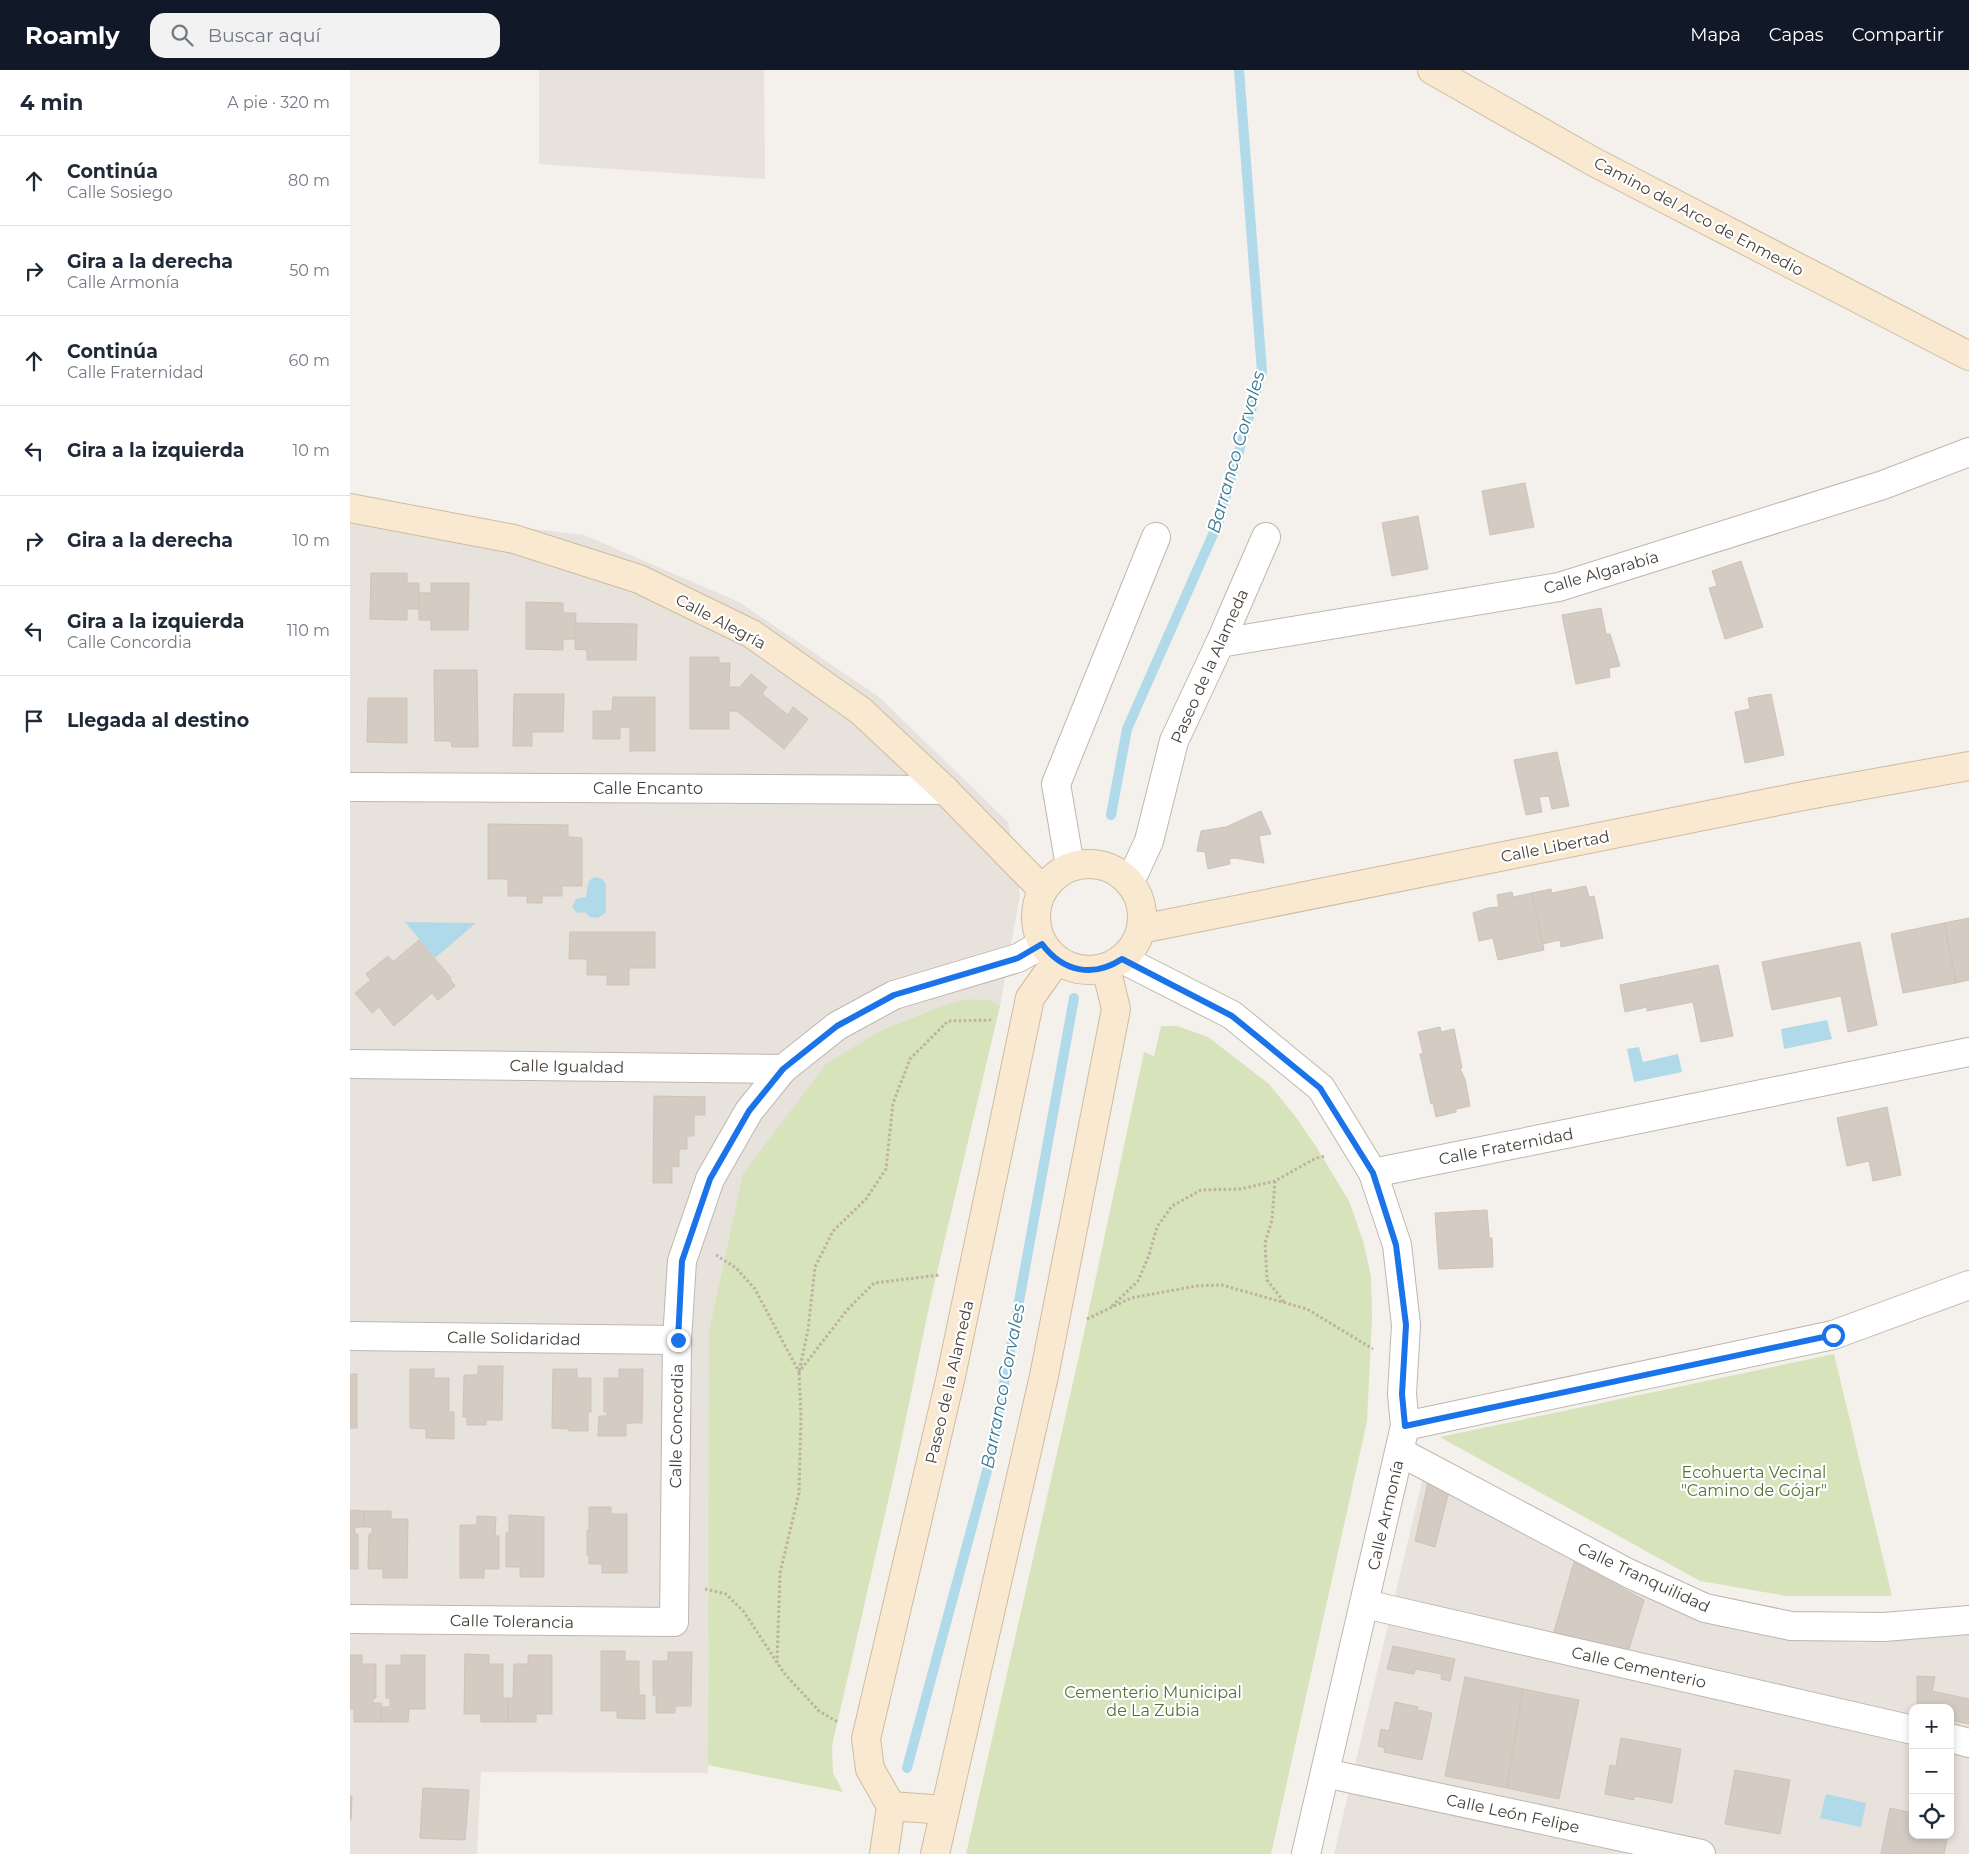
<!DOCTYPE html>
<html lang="es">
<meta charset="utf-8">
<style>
:root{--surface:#fff;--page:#f2f2f3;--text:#1f2937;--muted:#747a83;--line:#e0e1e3;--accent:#111827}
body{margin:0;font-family:Montserrat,sans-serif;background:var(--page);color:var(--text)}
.controls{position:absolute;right:15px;bottom:15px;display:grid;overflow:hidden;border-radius:10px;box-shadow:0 2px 8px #0003}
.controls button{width:45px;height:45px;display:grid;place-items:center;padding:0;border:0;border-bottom:1px solid var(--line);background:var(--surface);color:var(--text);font:25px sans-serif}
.stop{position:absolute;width:15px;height:15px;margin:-11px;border:4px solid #1a73e8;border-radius:50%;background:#fff}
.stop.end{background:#1a73e8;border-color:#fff;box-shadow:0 1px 5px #0008}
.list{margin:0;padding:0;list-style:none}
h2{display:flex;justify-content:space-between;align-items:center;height:65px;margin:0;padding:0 20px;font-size:21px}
h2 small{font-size:16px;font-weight:400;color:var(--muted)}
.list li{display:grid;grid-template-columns:32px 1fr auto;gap:15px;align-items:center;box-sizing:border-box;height:90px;padding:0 20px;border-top:1px solid var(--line)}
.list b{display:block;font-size:19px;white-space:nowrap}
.list p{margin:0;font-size:16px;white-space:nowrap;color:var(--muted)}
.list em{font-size:16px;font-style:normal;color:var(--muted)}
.icon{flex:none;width:28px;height:28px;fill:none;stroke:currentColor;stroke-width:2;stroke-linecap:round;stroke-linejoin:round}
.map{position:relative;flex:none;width:1619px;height:1784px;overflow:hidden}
header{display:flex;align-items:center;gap:30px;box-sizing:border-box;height:70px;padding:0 25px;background:var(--accent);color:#fff}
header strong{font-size:24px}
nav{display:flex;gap:28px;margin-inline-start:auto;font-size:18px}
.search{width:350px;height:45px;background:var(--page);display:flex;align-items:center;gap:12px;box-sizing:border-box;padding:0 18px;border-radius:15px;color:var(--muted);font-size:19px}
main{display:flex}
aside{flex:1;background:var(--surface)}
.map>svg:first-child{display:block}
.residential{fill:#e7e2db;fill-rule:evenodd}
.green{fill:#d7e3ba}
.water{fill:#b0dae9}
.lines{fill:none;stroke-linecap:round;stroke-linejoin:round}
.stream{stroke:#b0dae9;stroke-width:10}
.building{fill:#d4cbc3;stroke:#cfc2b7}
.street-casing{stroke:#bfb7af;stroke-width:30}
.secondary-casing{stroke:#cebca1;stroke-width:30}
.path{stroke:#bfb1a2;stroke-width:3;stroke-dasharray:2.5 2.5;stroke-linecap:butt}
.street{stroke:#fff;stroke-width:28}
.secondary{stroke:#f9e9d1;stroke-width:28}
.route{stroke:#1a73e8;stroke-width:6}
.labels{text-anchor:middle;stroke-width:4.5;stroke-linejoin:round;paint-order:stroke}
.street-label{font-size:16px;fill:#48413a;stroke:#fff}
.park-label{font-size:16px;fill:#557334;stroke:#fff}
.water-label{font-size:18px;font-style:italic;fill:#387991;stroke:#fff}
</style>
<header>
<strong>Roamly</strong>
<div class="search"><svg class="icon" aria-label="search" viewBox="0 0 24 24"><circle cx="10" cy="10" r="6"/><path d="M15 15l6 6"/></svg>Buscar aquí</div>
<nav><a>Mapa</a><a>Capas</a><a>Compartir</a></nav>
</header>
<main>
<aside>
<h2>4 min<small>A pie · 320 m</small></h2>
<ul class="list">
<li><svg class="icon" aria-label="ahead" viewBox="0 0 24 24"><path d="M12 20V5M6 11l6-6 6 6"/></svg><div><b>Continúa</b><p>Calle Sosiego</p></div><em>80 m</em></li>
<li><svg class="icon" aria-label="right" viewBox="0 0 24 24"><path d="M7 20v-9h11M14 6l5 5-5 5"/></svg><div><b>Gira a la derecha</b><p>Calle Armonía</p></div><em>50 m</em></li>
<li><svg class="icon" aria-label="ahead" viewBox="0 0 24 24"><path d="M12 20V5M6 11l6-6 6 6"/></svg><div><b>Continúa</b><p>Calle Fraternidad</p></div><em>60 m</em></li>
<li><svg class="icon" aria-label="left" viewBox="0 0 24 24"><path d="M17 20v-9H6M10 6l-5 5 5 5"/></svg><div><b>Gira a la izquierda</b></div><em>10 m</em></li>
<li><svg class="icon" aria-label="right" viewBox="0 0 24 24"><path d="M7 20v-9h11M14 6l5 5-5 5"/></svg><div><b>Gira a la derecha</b></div><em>10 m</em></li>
<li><svg class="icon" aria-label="left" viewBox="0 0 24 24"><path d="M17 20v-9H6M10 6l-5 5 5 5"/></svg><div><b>Gira a la izquierda</b><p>Calle Concordia</p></div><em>110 m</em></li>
<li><svg class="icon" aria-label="arrive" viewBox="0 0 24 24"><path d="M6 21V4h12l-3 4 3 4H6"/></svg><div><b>Llegada al destino</b></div></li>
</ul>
</aside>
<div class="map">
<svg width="1619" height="1784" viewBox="0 0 1619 1784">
<rect width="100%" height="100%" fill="#f4f0ec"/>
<!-- residential -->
<g class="residential">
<polygon points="189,0 414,0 415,109 189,94"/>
<polygon points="0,433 87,447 234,465 389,532 529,627 658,752 670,825 650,936 640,930 618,929 589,937 532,960 358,1567 358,1703 131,1702 127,1784 0,1784"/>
<path d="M1073,1407l281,142 154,24 111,-14v225h-635zM1563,1638h37v127h-37z"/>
</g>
<!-- green -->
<g class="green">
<polygon points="617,929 640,930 650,936 580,1232 546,1396 482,1676 483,1703 493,1722 358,1695 359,1262 393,1104 476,994 532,960 589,937"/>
<polygon points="811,956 827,956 858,967 919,1014 945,1046 967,1078 999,1131 1013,1171 1021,1206 1022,1248 1017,1351 921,1784 616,1784 731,1277 794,982 804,986"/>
<polygon points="1484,1284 1542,1526 1437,1526 1350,1511 1090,1367"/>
</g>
<!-- water -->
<g class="water">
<path d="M245,807l7,2 4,5v28l-8,6 -8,-1 -5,-5 -8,1 -5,-6 4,-8 10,-2c2,-8 0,-17 9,-20z"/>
<polygon points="55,852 118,853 126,853 85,888"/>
<polygon points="1477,950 1482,969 1434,979 1431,959"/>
<polygon points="1289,977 1293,992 1328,984 1332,1002 1284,1012 1277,979"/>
<polygon points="1476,1724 1516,1733 1511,1757 1470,1748"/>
</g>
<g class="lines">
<!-- stream -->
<g class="stream">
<polyline points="761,745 777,659 868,453 912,302 889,0"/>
<polyline points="557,1698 641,1386 724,928"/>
</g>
</g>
<!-- building -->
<g class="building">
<polygon points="1175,413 1184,457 1140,465 1132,421"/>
<polygon points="1068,446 1078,499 1042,506 1032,453"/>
<polygon points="1391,491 1413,557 1375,569 1359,518 1367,516 1362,501"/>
<polygon points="21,503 57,503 57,513 69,513 69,539 57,539 57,550 20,549"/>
<polygon points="81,513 119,513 118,560 81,560 81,550 69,550 69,523 81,523"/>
<polygon points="176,532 213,533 213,543 226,543 225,569 213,569 213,580 176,579"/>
<polygon points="1251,538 1256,564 1260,564 1270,596 1259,598 1260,607 1226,614 1212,545"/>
<polygon points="225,553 287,554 286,590 237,590 237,580 225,579"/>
<polygon points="340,587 369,587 369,593 380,593 379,617 390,617 401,604 417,617 412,624 438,645 443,637 458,649 434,679 387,641 379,641 379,659 340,659"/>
<polygon points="84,600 127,600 128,677 102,677 101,671 85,671"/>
<polygon points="164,624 214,624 213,662 182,662 182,676 163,676"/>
<polygon points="1421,624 1434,685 1395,693 1385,642 1400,639 1398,628"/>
<polygon points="263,627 305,627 305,681 280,681 280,657 270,657 270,669 243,669 243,641 262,641"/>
<polygon points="18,628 57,628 57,673 17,672"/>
<polygon points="1207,682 1219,736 1202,739 1199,726 1189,727 1192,742 1176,745 1164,690"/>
<polygon points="911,741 921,764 909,766 914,793 885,788 879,789 880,794 858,799 855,782 847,781 851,761 876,757"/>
<polygon points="138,754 218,755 218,767 232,768 232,816 212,816 212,826 192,826 192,833 177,833 177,826 158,826 158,809 138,809"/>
<polygon points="1236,816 1239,827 1244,826 1253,868 1211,877 1210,870 1192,874 1182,823 1201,819 1202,823"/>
<polygon points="1162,822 1163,827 1182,823 1194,880 1148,890 1143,868 1129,871 1123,843 1138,838 1149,837 1147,825"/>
<polygon points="1619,848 1619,910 1606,913 1594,853"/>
<polygon points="1594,853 1606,913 1553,923 1541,864"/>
<polygon points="220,862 305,862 305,898 279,898 279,915 257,915 257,905 237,905 237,889 219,889"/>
<polygon points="69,870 101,908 100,909 105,916 88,930 82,923 44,956 29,937 22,943 5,923 21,910 16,904 38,886 43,892"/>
<polygon points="1510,872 1527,955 1498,962 1491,926 1422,940 1412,892"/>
<polygon points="1368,895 1383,966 1351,972 1343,932 1297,941 1297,937 1275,942 1270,915"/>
<polygon points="1090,957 1091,962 1104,959 1112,998 1110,999 1115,1009 1120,1036 1106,1039 1106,1042 1086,1047 1083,1033 1081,1034 1070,984 1073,983 1068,962"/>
<polygon points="304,1026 355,1027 355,1045 344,1045 344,1066 337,1066 337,1079 329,1079 329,1097 322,1096 322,1113 303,1113"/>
<polygon points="1537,1037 1551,1105 1523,1111 1519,1091 1497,1096 1487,1048"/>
<polygon points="1137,1140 1139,1165 1139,1168 1142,1168 1143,1197 1089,1199 1085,1143"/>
<polygon points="128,1296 153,1296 152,1350 136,1350 136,1355 117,1355 117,1347 113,1347 114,1305 128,1305"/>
<polygon points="60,1299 84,1299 84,1308 99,1308 99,1342 104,1342 104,1369 76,1368 76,1359 60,1358"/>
<polygon points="203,1299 227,1299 227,1308 241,1308 241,1342 238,1342 238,1361 219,1361 219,1359 202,1358"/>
<polygon points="269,1299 293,1299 292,1353 276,1353 276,1366 248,1366 249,1346 257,1346 257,1342 254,1342 254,1308 269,1308"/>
<rect x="0" y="1304" width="7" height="54"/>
<polygon points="1078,1412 1100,1417 1085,1477 1065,1471"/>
<polygon points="239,1437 261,1437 261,1444 277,1444 277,1503 252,1503 252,1494 239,1494 239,1485 237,1485 237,1460 239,1460"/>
<polygon points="0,1440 14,1441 14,1457 5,1457 5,1464 8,1464 8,1499 0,1499"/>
<polygon points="14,1441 41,1441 41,1449 58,1449 57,1508 33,1508 33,1499 18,1499 19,1464 22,1464 22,1457 14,1457"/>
<polygon points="159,1445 194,1447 194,1507 170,1507 170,1497 156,1497 156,1463 159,1463"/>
<polygon points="127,1446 146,1447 145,1466 149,1466 149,1499 134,1499 134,1508 110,1508 110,1455 127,1455"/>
<polygon points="1224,1492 1294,1530 1278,1582 1204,1562"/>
<polygon points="1043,1576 1105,1589 1100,1611 1091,1609 1092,1604 1065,1599 1064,1604 1037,1599"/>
<polygon points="251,1581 275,1581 275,1591 289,1591 289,1625 295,1625 295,1649 267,1648 267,1641 251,1641"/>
<polygon points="318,1582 342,1582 341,1636 325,1636 325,1643 306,1643 306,1625 303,1625 303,1591 318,1591"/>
<polygon points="115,1584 139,1585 139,1594 153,1594 153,1628 158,1628 158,1652 131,1652 131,1644 114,1644"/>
<polygon points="0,1585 12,1585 12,1594 26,1594 26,1628 23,1628 23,1633 31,1633 31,1652 4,1652 4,1639 0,1639"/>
<polygon points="51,1585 75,1585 75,1639 59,1639 58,1652 31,1652 31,1637 40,1637 40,1628 36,1628 36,1595 51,1595"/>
<polygon points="178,1585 202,1585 202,1644 186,1644 186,1652 158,1652 158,1628 163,1628 164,1594 178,1594"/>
<polygon points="1567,1606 1585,1607 1582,1621 1619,1629 1619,1654 1600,1650 1600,1638 1567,1638"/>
<polygon points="1115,1607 1173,1619 1157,1718 1095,1706"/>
<polygon points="1173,1619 1229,1630 1209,1729 1157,1718"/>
<polygon points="1045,1632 1068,1637 1067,1640 1082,1643 1072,1690 1034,1682 1035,1678 1028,1676 1031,1659 1039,1661"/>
<polygon points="1271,1668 1331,1679 1322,1733 1284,1726 1284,1730 1255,1724 1260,1695 1266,1696"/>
<polygon points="1385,1700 1440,1710 1430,1764 1375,1754"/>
<polygon points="73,1718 119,1720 115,1770 70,1768"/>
<polygon points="0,1726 2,1726 1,1750 0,1750"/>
<polygon points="1540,1738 1563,1743 1563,1765 1598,1765 1594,1784 1531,1784"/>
</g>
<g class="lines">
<defs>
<g id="street">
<polyline points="870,573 1209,517 1533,415 1619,382"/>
<polyline points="0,717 595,720"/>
<polyline points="720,796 706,714 806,467"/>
<polyline points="780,812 799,771 824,671 870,573 916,467"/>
<polyline points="772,889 882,945 971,1018 1023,1103 1047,1175 1056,1255 1052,1324 1055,1356 956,1784"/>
<polyline points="0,994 433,999"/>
<polyline points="1023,1103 1619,982"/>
<polyline points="0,1266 327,1270"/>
<polyline points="1055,1356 1483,1265 1619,1215"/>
<polyline points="1050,1382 1278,1503 1355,1538 1441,1556 1534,1557 1619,1550"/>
<polyline points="1015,1534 1563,1660"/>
<polyline points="0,1549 324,1552 327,1270 332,1191 360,1109 399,1041 433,999 487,956 544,925 668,888 693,874"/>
<polyline points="1600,1668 1619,1673"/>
<polyline points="975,1703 1351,1784"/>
</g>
<g id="secondary">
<polyline points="1082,0 1244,92 1619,286"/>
<polyline points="0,438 164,469 289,509 402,564 511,641 595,720 692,819"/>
<circle cx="739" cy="847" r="53"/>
<polyline points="791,859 1453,726 1619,696"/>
<polyline points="541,1736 595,1740"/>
<polyline points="534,1784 541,1736 520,1699 516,1669 601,1306 680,928 707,890"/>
<polyline points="585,1784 694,1306 766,939 756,898"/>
</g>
</defs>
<!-- street casing -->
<use href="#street" class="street-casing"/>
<!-- secondary casing -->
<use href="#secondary" class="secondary-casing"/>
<!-- path -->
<g class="path">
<polyline points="925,1111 922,1150 915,1173 917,1210 934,1232"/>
<polyline points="366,1185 386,1198 405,1219 449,1302 497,1240 524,1213 589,1205"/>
<polyline points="762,1236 788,1211 799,1185 807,1157 822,1136 851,1120 891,1119 925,1111 966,1088 976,1086"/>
<polyline points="737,1249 781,1228 846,1216 872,1215 957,1239 1023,1279"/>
<polyline points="355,1519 376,1524 394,1542 434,1603 469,1641 488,1652"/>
<polyline points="427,1593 430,1503 449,1423 451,1346 449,1302 458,1260 465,1197 483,1161 516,1129 536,1099 543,1033 560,989 598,951 643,950"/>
</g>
<!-- street -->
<use href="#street" class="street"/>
<!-- secondary -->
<use href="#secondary" class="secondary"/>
</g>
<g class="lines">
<!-- route -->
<path class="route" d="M328,1270l4,-79 28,-82 39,-68 34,-42 54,-43 57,-31 124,-37 24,-14c21,28 51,34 80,15l110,57 88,72 53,85 23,72 10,80 -4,69 3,32 428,-91"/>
</g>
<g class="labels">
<!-- street labels -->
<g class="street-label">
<text transform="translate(1349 146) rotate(28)" y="6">Camino del Arco de Enmedio</text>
<text transform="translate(1251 502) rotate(-16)" y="6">Calle Algarabía</text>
<text transform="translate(371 551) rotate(28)" y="6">Calle Alegría</text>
<text transform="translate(859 596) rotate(-66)" y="6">Paseo de la Alameda</text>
<text x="298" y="724">Calle Encanto</text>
<text transform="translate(1205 776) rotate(-11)" y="6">Calle Libertad</text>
<text transform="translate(217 996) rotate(1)" y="6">Calle Igualdad</text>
<text transform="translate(1156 1076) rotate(-11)" y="6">Calle Fraternidad</text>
<text transform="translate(164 1268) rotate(1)" y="6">Calle Solidaridad</text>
<text transform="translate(599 1312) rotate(-77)" y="6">Paseo de la Alameda</text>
<text transform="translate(326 1356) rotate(-89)" y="6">Calle Concordia</text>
<text transform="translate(1035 1445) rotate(-77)" y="6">Calle Armonía</text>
<text transform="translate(1294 1507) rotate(25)" y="6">Calle Tranquilidad</text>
<text transform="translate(162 1551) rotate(1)" y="6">Calle Tolerancia</text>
<text transform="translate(1289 1597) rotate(13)" y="6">Calle Cementerio</text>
<text transform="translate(1163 1743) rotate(12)" y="6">Calle León Felipe</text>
</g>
<!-- park labels -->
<g class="park-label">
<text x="1404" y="1408">Ecohuerta Vecinal<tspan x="1404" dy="18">"Camino de Gójar"</tspan></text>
<text x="803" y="1628">Cementerio Municipal<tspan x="803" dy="18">de La Zubia</tspan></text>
</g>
<!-- water labels -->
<g class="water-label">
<text transform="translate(886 382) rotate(-74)" y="6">Barranco Corvales</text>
<text transform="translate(653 1316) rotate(-79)" y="6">Barranco Corvales</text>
</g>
</g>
</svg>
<div class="controls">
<button>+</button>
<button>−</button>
<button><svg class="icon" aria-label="locate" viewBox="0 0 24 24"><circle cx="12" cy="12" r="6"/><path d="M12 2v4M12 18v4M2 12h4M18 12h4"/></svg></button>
</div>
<div class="stop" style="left:1483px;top:1265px"></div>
<div class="stop end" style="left:328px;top:1270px"></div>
</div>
</main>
